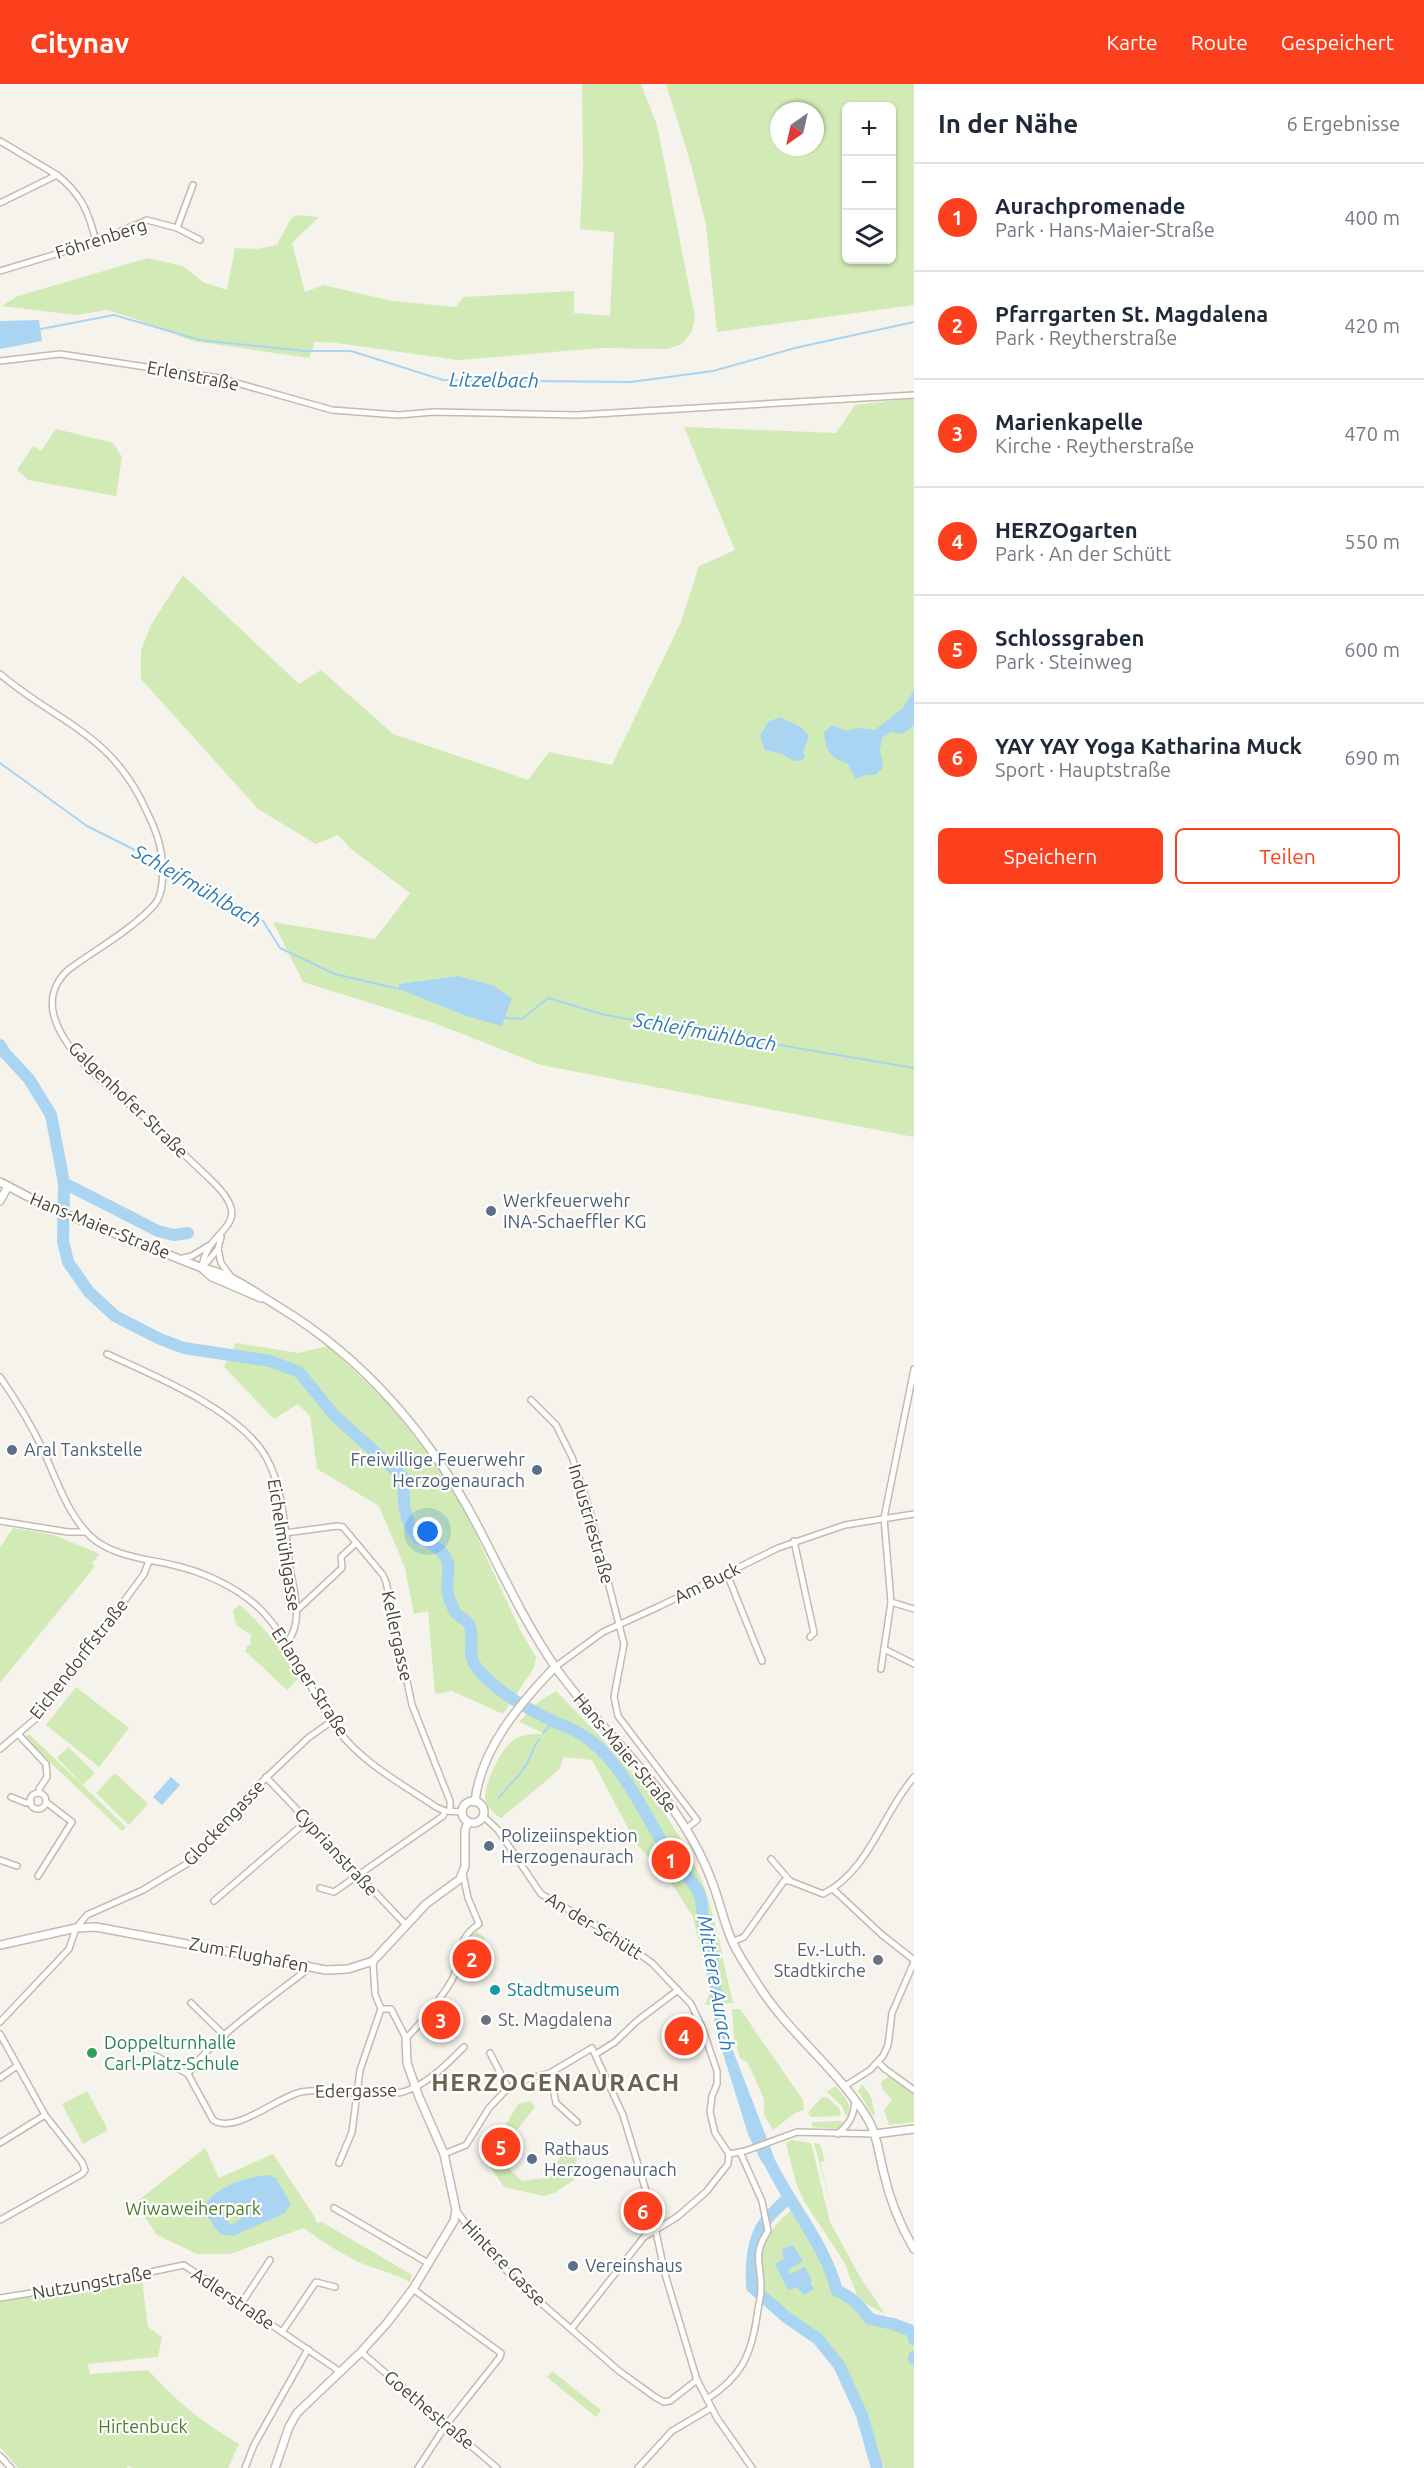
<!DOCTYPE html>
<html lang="de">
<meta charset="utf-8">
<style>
:root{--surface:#fff;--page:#f2f2f3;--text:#1f2937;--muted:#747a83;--line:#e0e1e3;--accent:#fc3f1d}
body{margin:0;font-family:Ubuntu,sans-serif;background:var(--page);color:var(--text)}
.controls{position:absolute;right:18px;top:18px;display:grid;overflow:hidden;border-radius:9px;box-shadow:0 2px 4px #0004}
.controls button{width:54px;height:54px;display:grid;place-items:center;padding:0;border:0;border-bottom:2px solid var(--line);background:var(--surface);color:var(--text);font:30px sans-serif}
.compass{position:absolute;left:770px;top:18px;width:54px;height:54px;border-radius:50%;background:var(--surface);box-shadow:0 2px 4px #0004;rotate:214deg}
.you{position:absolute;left:428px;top:1448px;width:21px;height:21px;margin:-15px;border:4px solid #fff;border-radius:50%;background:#1a73e8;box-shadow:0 0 0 9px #1a73e833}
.badge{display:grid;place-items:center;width:39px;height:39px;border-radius:50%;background:var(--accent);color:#fff;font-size:20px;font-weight:700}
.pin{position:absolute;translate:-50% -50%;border:3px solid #fff;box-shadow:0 2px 6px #0006}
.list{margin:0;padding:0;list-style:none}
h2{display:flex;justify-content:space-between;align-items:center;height:78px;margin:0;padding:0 24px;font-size:26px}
h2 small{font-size:20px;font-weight:400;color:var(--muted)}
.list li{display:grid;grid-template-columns:39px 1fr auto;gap:18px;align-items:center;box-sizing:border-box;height:108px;padding:0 24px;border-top:2px solid var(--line)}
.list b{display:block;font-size:22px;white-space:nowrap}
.list p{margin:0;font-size:20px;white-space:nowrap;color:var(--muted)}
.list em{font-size:20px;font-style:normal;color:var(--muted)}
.actions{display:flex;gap:12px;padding:18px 24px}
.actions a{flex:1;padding:14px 0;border:2px solid var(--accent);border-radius:9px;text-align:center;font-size:21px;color:var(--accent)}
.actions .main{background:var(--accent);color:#fff}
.icon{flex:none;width:33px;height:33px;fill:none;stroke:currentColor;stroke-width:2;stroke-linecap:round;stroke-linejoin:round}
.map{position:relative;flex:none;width:914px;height:2384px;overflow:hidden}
header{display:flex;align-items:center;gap:36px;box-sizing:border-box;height:84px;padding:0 30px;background:var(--accent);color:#fff}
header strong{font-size:28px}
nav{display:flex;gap:33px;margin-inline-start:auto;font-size:21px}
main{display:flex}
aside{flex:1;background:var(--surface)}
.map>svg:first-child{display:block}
.green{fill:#d2eab5;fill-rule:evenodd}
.water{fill:#a9d4f2;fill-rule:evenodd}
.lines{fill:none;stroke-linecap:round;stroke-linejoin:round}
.stream{stroke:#a9d4f2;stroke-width:2}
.river{stroke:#a9d4f2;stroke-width:12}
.minor-casing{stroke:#c2bbae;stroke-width:8}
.tertiary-casing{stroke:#c2bbae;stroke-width:10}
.minor{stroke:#fff;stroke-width:5}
.tertiary{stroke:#fff;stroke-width:7}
.service-dot{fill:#5c6f8a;stroke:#fff;stroke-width:2}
.worship-dot{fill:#6b7280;stroke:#fff;stroke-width:2}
.culture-dot{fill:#0f9aa8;stroke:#fff;stroke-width:2}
.leisure-dot{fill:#2e9e5b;stroke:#fff;stroke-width:2}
.labels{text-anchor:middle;stroke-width:4.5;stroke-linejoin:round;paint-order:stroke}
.street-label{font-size:18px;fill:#4b4439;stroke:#fff}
.service-label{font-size:18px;fill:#4e5e75;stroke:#fff;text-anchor:start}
.worship-label{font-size:18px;fill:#5b616d;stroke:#fff;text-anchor:end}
.culture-label{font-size:18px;fill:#0d838f;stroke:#fff;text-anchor:start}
.leisure-label{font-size:18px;fill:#27864d;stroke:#fff;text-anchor:start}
.park-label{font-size:18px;fill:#4a7f2a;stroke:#fff}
.water-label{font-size:20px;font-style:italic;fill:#2e7ab2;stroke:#fff}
.district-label{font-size:24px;font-weight:bold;letter-spacing:1.5px;fill:#6e6250;stroke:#fff}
</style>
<header>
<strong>Citynav</strong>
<nav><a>Karte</a><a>Route</a><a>Gespeichert</a></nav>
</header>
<main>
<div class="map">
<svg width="914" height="2384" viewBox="0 0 914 2384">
<rect width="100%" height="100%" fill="#f6f3ec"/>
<!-- green -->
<g class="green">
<polygon points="582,0 641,0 657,41 695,233 692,247 682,260 668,265 601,264 458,276 336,259 315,258 309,274 193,257 130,233 107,226 77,231 1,222 18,212 148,174 183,182 203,198 227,206 235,164 257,165 277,161 290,136 296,131 319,133 292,159 305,208 323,201 392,217 456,223 463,213 574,207 574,229 610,232 614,148 580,145 583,84"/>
<path d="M666,0h248v221l-197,27 -11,-107 -16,-64zM846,22h46v154h-46zM779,27h36v36h-36z"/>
<path d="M914,314v739l-373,-72 -107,-42 -131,-41 -30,-60 102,17 35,-46 -59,-44 -13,-14 -22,9 -58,-35 -117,-130v-29l11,-27 31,-48 116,109 22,-14 72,64 135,46 21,-28 63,13 69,-143 18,-56 36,-16 -51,-123 152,6 19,-28zM458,892l34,9 -26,31 -67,-28v-4z"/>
<polygon points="56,345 113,359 122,373 116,412 28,396 17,386 33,362 41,367"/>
<polygon points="236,1259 298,1269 328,1262 388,1319 435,1379 465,1427 521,1548 536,1573 534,1584 503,1630 452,1607 435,1610 428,1527 414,1530 405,1484 379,1422 317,1385 310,1332 298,1320 274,1335 224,1283"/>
<polygon points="13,1444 54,1451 100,1470 92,1479 95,1482 0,1599 0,1463"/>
<path d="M240,1521c26,24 41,42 58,74l-11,11 -42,-39 2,-3 -1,-1 5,-3 -1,-6 2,-2 -16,-11 -3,-15z"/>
<polygon points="76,1603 129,1644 99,1683 46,1641"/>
<path d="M556,1607c57,59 122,122 150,201 12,36 18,75 27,111l-28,2 5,-14 -17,-74 -27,-42 -29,-30 -45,-85 -28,-3 -4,11 -7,7 -52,43c-6,-4 -12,-8 -15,-16 -5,-14 14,-49 24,-59 7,-8 25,-10 35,-9l-26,-12 19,-20z"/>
<polygon points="29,1650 126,1743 122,1747 25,1654"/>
<polygon points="68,1663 95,1689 83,1701 57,1674"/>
<polygon points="115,1689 148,1720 129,1741 96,1709"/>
<path d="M477,1848l8,6 -4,7 6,4 -9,18 -5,-1 -8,10 -6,-6c3,-14 4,-31 18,-38z"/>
<polygon points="732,1925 740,1925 803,2016 804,2026 795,2029 773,2046 764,2031 764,2015 748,1979 740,1974 734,1954"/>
<polygon points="692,1943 696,1953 675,1962 671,1952"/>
<polygon points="892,1990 914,2006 914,2038 889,2041 884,2026 892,2016 883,2006 881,1998"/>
<polygon points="862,2000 871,2013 875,2030 873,2032 858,2007"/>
<path d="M835,2002c9,10 18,18 14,32l-4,-4 -3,-8 -15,-14z"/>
<polygon points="87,2007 108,2046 83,2060 62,2020"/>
<polygon points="822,2013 828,2014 839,2024 841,2030 839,2032 811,2033 808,2029"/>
<polygon points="530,2017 535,2023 517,2046 503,2079 522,2097 550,2093 562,2069 577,2073 574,2096 554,2109 544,2112 504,2103 489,2081 488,2071 518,2020"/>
<polygon points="842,2037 843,2041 838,2045 813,2043 811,2038"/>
<polygon points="791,2056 811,2059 830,2138 860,2193 885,2230 859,2216 844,2178 804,2117 796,2099 786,2059"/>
<polygon points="814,2059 820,2060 825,2077 820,2078 836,2141"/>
<path d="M205,2064l14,30 54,-24 40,60 4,9 5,-1 90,53 -2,7c-16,-9 -32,-12 -49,-19 -19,-9 -40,-22 -57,-35l-74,26h-33l-40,-19 -22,-32z"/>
<path d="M795,2124c18,26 34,52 42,83 15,5 24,17 33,28l23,5 19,7 2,8v129h-30l-2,-6 -7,-2c-10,-41 -26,-90 -57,-120 -15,-15 -35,-26 -52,-39 0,-14 -6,-29 -5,-43 1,-20 19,-40 34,-50z"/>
<path d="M142,2196l6,47 14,10 -4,20 -70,7 2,10 58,-4c29,32 54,52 91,74l-11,24h-96l-3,-2 -3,2h-108l-18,-21v-146z"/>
<polygon points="552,2287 601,2326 596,2333 547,2293"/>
</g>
<!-- water -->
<g class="water">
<polygon points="39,236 42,257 0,265 0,237"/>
<path d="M914,606v35l-11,9 -12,-2 -9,6 -2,12 3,17 -7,8h-10l-10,4 -9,-16c-17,-4 -22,-14 -23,-31l8,-7 15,6 10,-3 18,2 28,-22z"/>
<path d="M780,633l21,10 8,9 -6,16 2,6c-11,7 -14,0 -24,-4 -5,-2 -10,-3 -16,-4l-5,-14 8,-14z"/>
<polygon points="458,892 492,901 512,914 502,942 466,932 399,905 399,900"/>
<polygon points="171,1693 180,1701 162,1721 153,1713"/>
<polygon points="717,1874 728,1949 732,1964 774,2073 762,2079 748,2050 716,1947 706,1876"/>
<path d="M269,2091l7,3 15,26 -6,9 -52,23 -13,-2 -16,-22v-7c14,-19 41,-28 65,-30zM234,2127l7,8 -10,6 -5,-6z"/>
<polygon points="793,2161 803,2177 788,2186 790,2190 805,2183 812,2197 810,2198 814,2205 804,2211 797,2203 788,2206 775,2180 784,2175 782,2165"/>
</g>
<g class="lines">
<!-- stream -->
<g class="stream">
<polyline points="41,245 114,231 200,256 304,267 351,267 443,296 631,298 713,287 795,264 914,238"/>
<polyline points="0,679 87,742 185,791 263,837 280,864 335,890 399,905"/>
<polyline points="505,934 522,935 548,914 605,931 914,984"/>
<polyline points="543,1649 554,1637"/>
<path d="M499,1714c8,-12 19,-19 27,-33 5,-9 7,-17 13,-26"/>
</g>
<!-- river -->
<g class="river">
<path d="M0,961l4,7 25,27 22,36 13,68 -1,58 5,21 21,30 26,24 45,23 24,9 86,13 29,11 36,44 69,62c-1,24 -1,41 14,60 11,2 27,13 30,25 2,10 -3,22 0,32 2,5 5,13 7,17 4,5 11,7 14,12 7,15 -4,29 8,44 19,24 50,41 78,54 13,5 25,10 36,19 35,28 54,75 78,112 9,13 23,26 30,40 5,12 2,24 5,36 5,17 9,25 10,44"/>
<polyline points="64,1099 158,1147 174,1151 188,1149"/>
<path d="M762,2063c10,21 21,41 34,61 17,28 33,52 41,83 15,5 24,17 33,28l23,5 19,7 2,8"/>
<path d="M789,2113c-8,8 -18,16 -24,25 -13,18 -14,43 -13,65l34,30 32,22 21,26 23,50 15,53"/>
<polyline points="914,2273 914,2275"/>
</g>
<defs>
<g id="minor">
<polyline points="0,57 57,91"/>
<path d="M0,119l57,-28c24,19 32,37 39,67"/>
<polyline points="177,144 193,101"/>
<polyline points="0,187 96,158 147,136 177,144 200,156"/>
<polyline points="0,277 60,270 219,294 332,326 398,331 434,328 577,331 914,311"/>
<path d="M0,590c59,50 112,59 147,138 7,14 14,32 15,48 1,13 2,33 -7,44 -23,26 -59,45 -87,66 -13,12 -19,28 -14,46 11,40 60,75 91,102 22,20 45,42 67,63 48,47 -6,45 -10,87"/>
<polyline points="218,1165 221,1179 232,1194"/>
<polyline points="179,1175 192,1172 208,1162"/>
<polyline points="202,1184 218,1165 221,1153"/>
<path d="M107,1270c48,22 132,56 159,103 18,32 19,76 24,111 4,24 14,55 -3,74"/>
<polyline points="914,1285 884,1434 891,1518 914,1525"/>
<path d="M0,1293c16,23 32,49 44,75 13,29 26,69 52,89 23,16 51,18 77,24 30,7 62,21 85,42 35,34 50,83 79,122 24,33 65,55 99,78l9,4 17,1"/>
<polyline points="531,1316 556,1341 572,1373 589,1424 624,1560 614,1613 618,1632 697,1736 686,1745"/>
<polyline points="0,1437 68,1448 86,1448"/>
<polyline points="285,1449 337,1442 343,1443 383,1491 386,1498 412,1621 450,1717 450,1727"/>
<polyline points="794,1457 814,1549 810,1553"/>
<polyline points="727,1490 762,1577"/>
<polyline points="296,1527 342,1484 341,1473 356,1459"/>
<polyline points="884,1565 914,1580"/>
<polyline points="555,1583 603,1548 660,1522 778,1464 845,1441 914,1430"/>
<polyline points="881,1585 891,1518"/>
<polyline points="18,1650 46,1680 47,1693 39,1705 39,1709"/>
<polyline points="0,1665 41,1630 144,1490 149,1477"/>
<polyline points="266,1693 406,1841"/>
<circle cx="38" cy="1717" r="8"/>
<polyline points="11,1713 26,1719 31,1718"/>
<polyline points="483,1732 498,1746 541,1810 608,1848 652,1879 691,1920 702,1943 717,1987 717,2000 712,2012 710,2028 715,2049 729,2070"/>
<path d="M771,1775l19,22 33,13c46,-23 59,-80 91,-117"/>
<polyline points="0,1776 17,1782"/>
<polyline points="38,1792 72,1738 46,1718"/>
<polyline points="320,1804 334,1808 443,1732 445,1727"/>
<polyline points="833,1805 881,1850 914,1876"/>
<polyline points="214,1817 307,1737"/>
<polyline points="732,1858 744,1853 784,1797 790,1797"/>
<polyline points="373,1877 375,1910 381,1925"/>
<polyline points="191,1919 225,1952"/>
<path d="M381,1925h10l15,29c12,-11 44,-50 49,-65 7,-22 2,-34 24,-49l-11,-26 -5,-24"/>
<polyline points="0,1938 69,1865 76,1844 87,1831 143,1806 193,1776 219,1748 249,1710 308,1654 332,1637"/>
<polyline points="0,1950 45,2031 82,2078 85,2086 82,2090 0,2136"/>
<polyline points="490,1969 508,2004"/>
<polyline points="596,1970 615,1958 637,1937 678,1906"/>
<path d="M156,1972l32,18 25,46c22,15 64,-23 88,-28 32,-6 73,9 105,-1 23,-8 42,-28 58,-44"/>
<polyline points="878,1978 885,1985 914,2006"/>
<polyline points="550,1989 556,2019 577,2038"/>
<path d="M188,1990c22,-34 83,-76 116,-102l4,-7"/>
<polyline points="0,1994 17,1982"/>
<polyline points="845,2002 870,1986 883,1972 888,1961 892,1929 914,1878"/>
<path d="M838,2050c12,-11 16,-18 17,-34"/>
<polyline points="0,2059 45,2031"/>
<polyline points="444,2070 466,2061 489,2024 508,2004 527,1995 550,1989 592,1964 623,2031 650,2120 665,2190 697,2296 717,2334 752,2384"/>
<polyline points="729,2070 745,2067 797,2048 875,2050"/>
<polyline points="339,2079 352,2048 360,1986 381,1925"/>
<polyline points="334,2124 428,2179"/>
<polyline points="456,2126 472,2148 517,2198 619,2287 655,2313 664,2318 670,2317 697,2296"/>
<polyline points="413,2205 501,2269 500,2273 446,2341 418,2384"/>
<polyline points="0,2214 112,2196 184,2181 339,2287"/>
<polyline points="241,2220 270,2176"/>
<polyline points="572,2244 644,2153 677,2133 706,2108 728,2080 729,2070"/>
<polyline points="282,2248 316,2198 335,2203"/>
<polyline points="361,2268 497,2384"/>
<path d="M707,2315c34,-22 44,-43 50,-83 1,-9 4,-19 4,-28 0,-25 -9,-33 7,-57l-6,-30 -22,-49"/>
<polyline points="0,2372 11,2384"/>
<polyline points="245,2384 254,2361 308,2265"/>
<polyline points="638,2384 672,2347 711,2324"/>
</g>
<g id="tertiary">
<path d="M0,1098l48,25 154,61c30,6 52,24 77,39 85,51 150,128 196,214 26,49 49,101 81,147 42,60 100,107 136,171 9,16 17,33 23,51 6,17 10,36 18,53 7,15 17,29 26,43 31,49 80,84 110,135 9,16 10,35 15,53 6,27 16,51 30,75"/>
<polyline points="0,1117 8,1102"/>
<polyline points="204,1186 212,1193 261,1214"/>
<circle cx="473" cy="1728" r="11"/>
<path d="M475,1718c5,-52 45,-99 80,-135"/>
<polyline points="0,1861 76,1844 96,1843 326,1886 348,1885 373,1877 426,1820 460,1795 465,1782 465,1746 468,1738"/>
<polyline points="875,2050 914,2045"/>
<polyline points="275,2384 289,2343 297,2329 361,2268 387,2239 413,2205 454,2137 456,2126 444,2070 419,2013 407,1979 406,1954"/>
</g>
</defs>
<!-- minor casing -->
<use href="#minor" class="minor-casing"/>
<!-- tertiary casing -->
<use href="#tertiary" class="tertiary-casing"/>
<!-- minor -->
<use href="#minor" class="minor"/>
<!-- tertiary -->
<use href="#tertiary" class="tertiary"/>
</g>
<!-- markers -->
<g class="service-dot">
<circle cx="491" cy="1127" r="6"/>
<circle cx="12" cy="1366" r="6"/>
<circle cx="537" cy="1386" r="6"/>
<circle cx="489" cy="1762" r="6"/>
<circle cx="532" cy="2075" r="6"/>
<circle cx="573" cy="2182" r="6"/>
</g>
<g class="worship-dot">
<circle cx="878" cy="1876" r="6"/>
<circle cx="486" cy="1936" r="6"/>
</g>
<circle class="culture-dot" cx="495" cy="1906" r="6"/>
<circle class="leisure-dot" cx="92" cy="1969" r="6"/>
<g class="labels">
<!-- street labels -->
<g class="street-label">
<text transform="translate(101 155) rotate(-18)" y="6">Föhrenberg</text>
<text transform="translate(193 292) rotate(11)" y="6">Erlenstraße</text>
<text transform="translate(128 1016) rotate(44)" y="6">Galgenhofer Straße</text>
<text transform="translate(100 1142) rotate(22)" y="6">Hans-Maier-Straße</text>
<text transform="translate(591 1440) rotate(74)" y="6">Industriestraße</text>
<text transform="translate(284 1461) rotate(81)" y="6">Eichelmühlgasse</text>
<text transform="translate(707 1499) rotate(-26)" y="6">Am Buck</text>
<text transform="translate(397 1552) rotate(78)" y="6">Kellergasse</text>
<text transform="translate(79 1575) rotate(-52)" y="6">Eichendorffstraße</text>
<text transform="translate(310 1598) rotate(57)" y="6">Erlanger Straße</text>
<text transform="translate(625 1669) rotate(50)" y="6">Hans-Maier-Straße</text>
<text transform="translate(224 1739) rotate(-47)" y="6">Glockengasse</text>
<text transform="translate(336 1768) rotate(47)" y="6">Cyprianstraße</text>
<text transform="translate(594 1842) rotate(32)" y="6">An der Schütt</text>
<text transform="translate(249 1871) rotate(11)" y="6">Zum Flughafen</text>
<text transform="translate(356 2007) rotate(-1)" y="6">Edergasse</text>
<text transform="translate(504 2179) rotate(46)" y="6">Hintere Gasse</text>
<text transform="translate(92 2199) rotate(-10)" y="6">Nutzungstraße</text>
<text transform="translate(233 2215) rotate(34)" y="6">Adlerstraße</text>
<text transform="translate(429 2326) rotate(40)" y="6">Goethestraße</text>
</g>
<!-- service labels -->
<g class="service-label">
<text x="503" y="1123">Werkfeuerwehr<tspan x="503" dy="21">INA-Schaeffler KG</tspan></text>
<text x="24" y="1372">Aral Tankstelle</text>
<text x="525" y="1382" text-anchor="end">Freiwillige Feuerwehr<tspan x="525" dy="21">Herzogenaurach</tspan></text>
<text x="501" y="1758">Polizeiinspektion<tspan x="501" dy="21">Herzogenaurach</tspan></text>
<text x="544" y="2071">Rathaus<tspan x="544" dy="21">Herzogenaurach</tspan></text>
<text x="585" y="2188">Vereinshaus</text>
</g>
<!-- worship labels -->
<g class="worship-label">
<text x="866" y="1872">Ev.-Luth.<tspan x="866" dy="21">Stadtkirche</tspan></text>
<text x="498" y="1942" text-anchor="start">St. Magdalena</text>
</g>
<!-- culture labels -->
<g class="culture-label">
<text x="507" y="1912">Stadtmuseum</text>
</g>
<!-- leisure labels -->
<g class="leisure-label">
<text x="104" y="1965">Doppelturnhalle<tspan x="104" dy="21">Carl-Platz-Schule</tspan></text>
</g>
<!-- park labels -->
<g class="park-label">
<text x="193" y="2131">Wiwaweiherpark</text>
<text x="143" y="2349">Hirtenbuck</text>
</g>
<!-- water labels -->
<g class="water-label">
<text transform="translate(494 296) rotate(1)" y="7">Litzelbach</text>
<text transform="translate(197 802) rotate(30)" y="7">Schleifmühlbach</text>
<text transform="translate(705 948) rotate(10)" y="7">Schleifmühlbach</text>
<text transform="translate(716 1899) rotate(80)" y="7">Mittlere Aurach</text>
</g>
<!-- district labels -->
<g class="district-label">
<text x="556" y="2007">HERZOGENAURACH</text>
</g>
</g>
</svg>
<div class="controls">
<button>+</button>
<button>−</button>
<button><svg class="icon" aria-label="layers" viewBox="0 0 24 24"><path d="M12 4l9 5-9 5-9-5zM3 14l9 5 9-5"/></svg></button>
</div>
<svg class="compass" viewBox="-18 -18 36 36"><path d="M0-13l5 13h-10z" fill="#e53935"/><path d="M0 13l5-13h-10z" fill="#747a83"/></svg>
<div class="you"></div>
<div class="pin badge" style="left:671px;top:1776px">1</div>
<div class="pin badge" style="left:472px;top:1875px">2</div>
<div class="pin badge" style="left:441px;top:1936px">3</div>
<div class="pin badge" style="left:684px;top:1952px">4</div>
<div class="pin badge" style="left:501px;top:2063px">5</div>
<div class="pin badge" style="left:643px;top:2127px">6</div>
</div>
<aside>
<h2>In der Nähe<small>6 Ergebnisse</small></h2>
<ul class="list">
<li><span class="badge">1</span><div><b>Aurachpromenade</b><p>Park · Hans-Maier-Straße</p></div><em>400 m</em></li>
<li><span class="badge">2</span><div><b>Pfarrgarten St. Magdalena</b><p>Park · Reytherstraße</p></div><em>420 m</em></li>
<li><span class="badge">3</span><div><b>Marienkapelle</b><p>Kirche · Reytherstraße</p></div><em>470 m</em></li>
<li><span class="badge">4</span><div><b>HERZOgarten</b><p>Park · An der Schütt</p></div><em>550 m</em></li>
<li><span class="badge">5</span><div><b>Schlossgraben</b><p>Park · Steinweg</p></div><em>600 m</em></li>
<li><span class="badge">6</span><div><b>YAY YAY Yoga Katharina Muck</b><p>Sport · Hauptstraße</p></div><em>690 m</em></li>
</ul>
<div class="actions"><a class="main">Speichern</a><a>Teilen</a></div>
</aside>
</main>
